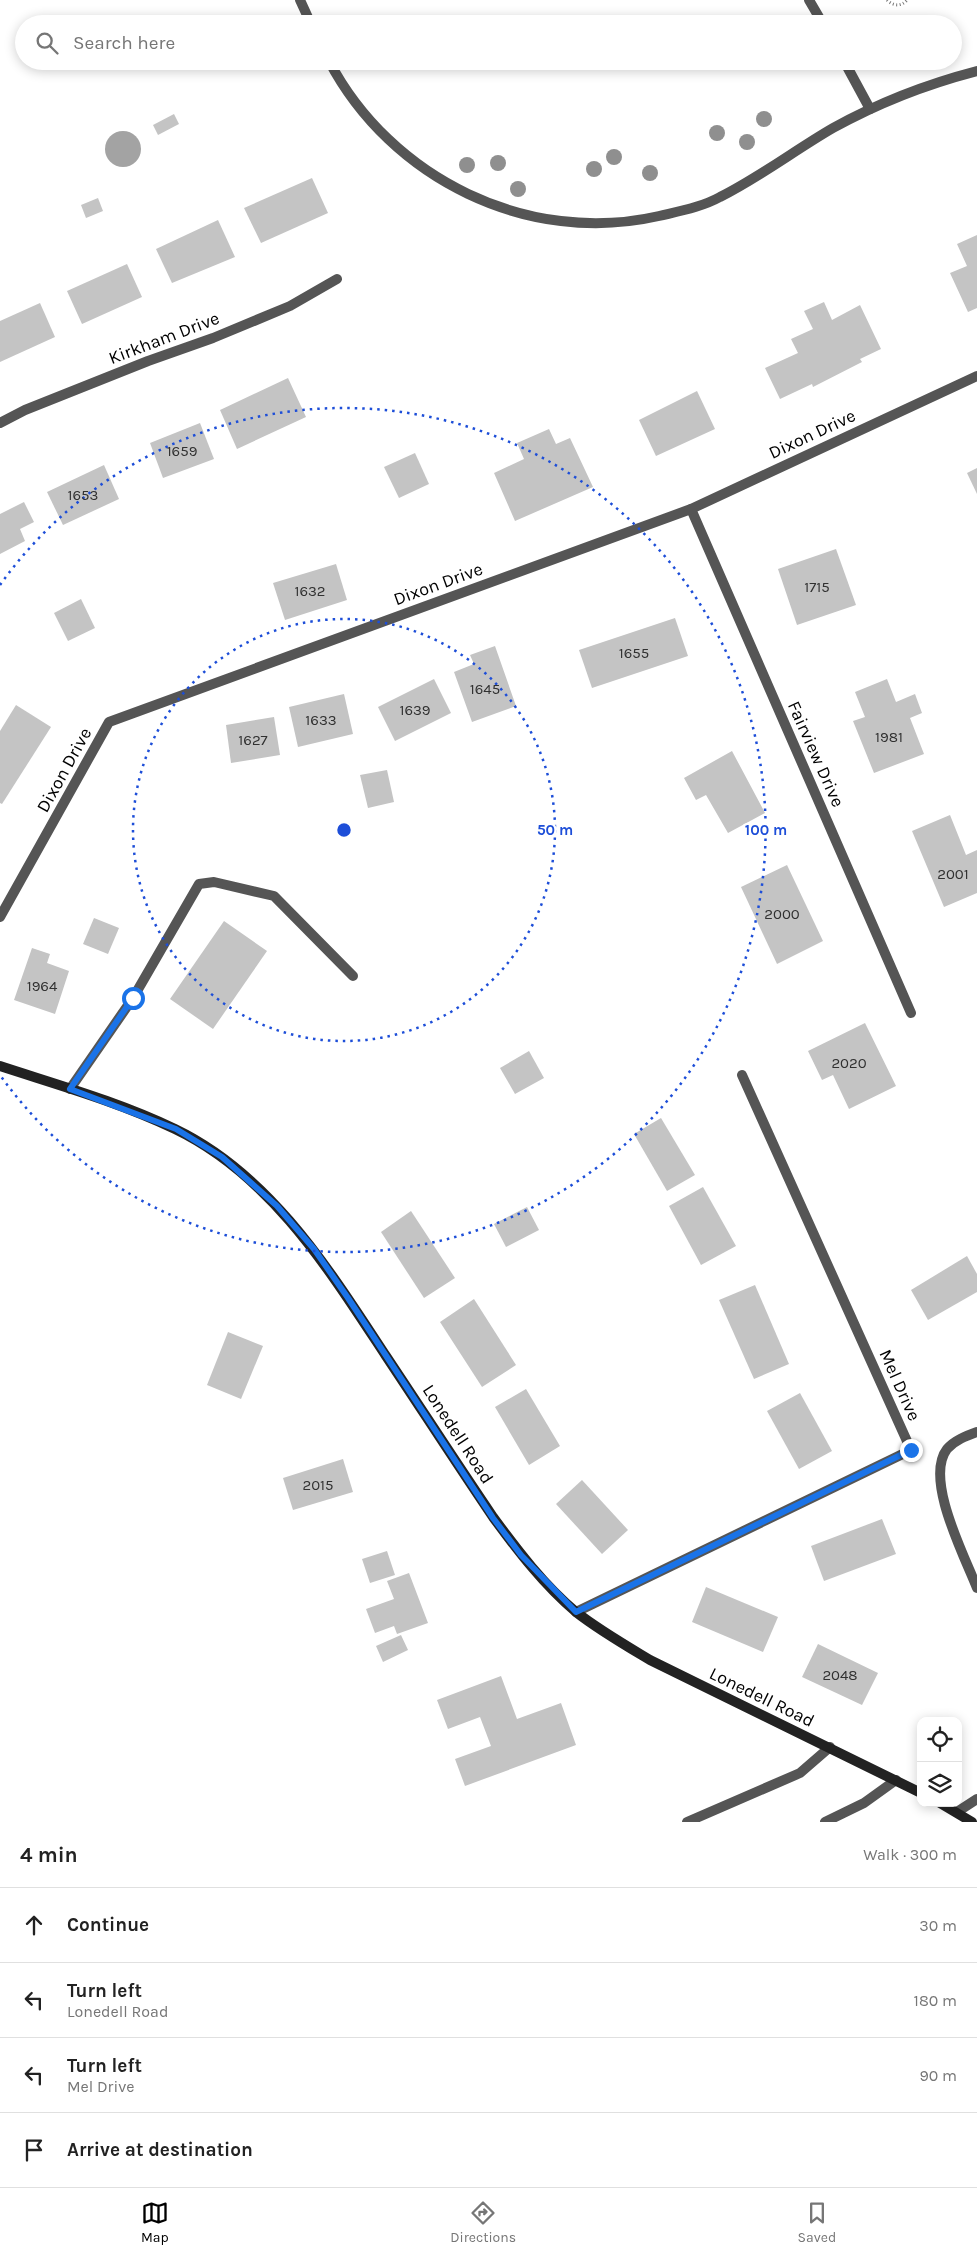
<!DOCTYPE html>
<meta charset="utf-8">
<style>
:root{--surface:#fff;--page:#f6f6f6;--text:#222;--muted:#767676;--line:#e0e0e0;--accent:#000}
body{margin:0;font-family:Karla,sans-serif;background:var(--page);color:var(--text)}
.controls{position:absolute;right:15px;bottom:15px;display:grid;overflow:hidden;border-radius:10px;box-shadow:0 2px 12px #0003}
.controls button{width:45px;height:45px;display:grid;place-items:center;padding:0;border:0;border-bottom:1px solid var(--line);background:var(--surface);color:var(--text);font:25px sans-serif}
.stop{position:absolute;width:15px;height:15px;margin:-11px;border:4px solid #1a73e8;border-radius:50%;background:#fff}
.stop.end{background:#1a73e8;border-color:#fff;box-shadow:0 1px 5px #0008}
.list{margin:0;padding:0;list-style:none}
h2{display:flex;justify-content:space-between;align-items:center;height:65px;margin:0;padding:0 20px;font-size:21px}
h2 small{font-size:16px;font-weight:400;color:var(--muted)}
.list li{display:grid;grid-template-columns:32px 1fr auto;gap:15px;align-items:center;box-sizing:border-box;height:75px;padding:0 20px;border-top:1px solid var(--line)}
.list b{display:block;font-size:19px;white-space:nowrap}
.list p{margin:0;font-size:16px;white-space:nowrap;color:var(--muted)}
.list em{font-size:16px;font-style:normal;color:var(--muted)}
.icon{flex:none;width:28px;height:28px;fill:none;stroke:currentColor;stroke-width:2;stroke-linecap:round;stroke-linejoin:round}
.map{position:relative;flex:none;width:977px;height:1822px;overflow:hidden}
.search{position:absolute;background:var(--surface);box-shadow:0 2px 12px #0003;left:15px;right:15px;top:15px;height:55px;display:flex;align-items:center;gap:12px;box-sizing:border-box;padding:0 18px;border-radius:28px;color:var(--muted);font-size:19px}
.sheet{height:365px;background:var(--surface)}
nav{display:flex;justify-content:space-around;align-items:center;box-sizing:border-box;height:70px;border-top:1px solid var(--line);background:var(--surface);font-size:14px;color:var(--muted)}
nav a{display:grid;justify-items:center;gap:2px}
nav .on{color:var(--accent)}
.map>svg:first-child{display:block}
.water{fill:#a3a3a3}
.building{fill:#c4c4c4}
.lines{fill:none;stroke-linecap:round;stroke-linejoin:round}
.path{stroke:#777;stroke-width:3;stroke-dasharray:1 2.5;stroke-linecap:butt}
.lane{stroke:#555;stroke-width:10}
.street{stroke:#555;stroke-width:10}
.secondary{stroke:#222;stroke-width:10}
.tree{fill:#8f8f8f}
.route{stroke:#1a73e8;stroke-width:6}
.ring{fill:none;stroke:#1d4ed8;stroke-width:2.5;stroke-dasharray:2.5 5}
.labels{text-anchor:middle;stroke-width:4.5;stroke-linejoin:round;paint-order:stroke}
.number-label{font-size:15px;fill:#313131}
.street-label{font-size:18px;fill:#000;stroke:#fff}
.centre{fill:#1d4ed8;stroke:#fff;stroke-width:2.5}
.ring-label{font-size:15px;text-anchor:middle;font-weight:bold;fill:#1d4ed8;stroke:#fff;stroke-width:4.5;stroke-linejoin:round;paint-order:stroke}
</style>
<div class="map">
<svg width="977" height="1822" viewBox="0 0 977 1822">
<rect width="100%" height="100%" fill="#fff"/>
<!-- water -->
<circle class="water" cx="123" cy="149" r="18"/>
<!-- building -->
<g class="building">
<polygon points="174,114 179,124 158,135 153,125"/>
<polygon points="312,178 328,213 261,243 244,208"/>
<polygon points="98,198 103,211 86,218 81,205"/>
<polygon points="218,220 235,257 172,283 156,249"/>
<polygon points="977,235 977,308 968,312 950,273 967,266 957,244"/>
<polygon points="127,264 142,297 82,324 67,291"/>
<polygon points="824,302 832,320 860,305 881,349 860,359 862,362 813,387 812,384 780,399 765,368 798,353 791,339 813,329 804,311"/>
<polygon points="40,303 55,337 0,362 0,321"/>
<polygon points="288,378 306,417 237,449 220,410"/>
<polygon points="697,391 715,429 656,456 639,420"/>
<polygon points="200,423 214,459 163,478 150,443"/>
<polygon points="549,429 556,444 570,438 593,487 515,521 494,473 524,459 517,443"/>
<polygon points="415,453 429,484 399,498 384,467"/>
<polygon points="104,465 119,499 63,525 47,492"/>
<polygon points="977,468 977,494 967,473"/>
<polygon points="24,502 34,522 20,529 25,541 0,554 0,514"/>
<polygon points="836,549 856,605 797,625 778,569"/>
<polygon points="336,564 347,600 285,620 273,583"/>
<polygon points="81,599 95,628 68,641 54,613"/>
<polygon points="675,618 688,656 592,688 579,650"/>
<polygon points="495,646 516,706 472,722 454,672 474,664 470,655"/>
<polygon points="434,679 451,713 395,741 378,707"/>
<polygon points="887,679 896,702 915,694 922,713 910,718 924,754 874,773 853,721 865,717 855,692"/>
<polygon points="344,694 353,734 298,747 289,707"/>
<polygon points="16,705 51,727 2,804 0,803 0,731"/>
<polygon points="274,717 280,755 231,763 226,725"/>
<polygon points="732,751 765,813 728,833 706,795 696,800 684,778"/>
<polygon points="387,770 394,802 368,808 360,775"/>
<polygon points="950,815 966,855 977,850 977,893 944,907 912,831"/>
<polygon points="787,865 823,941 777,964 741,887"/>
<polygon points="94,918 119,928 108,954 83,944"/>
<polygon points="224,921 267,951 213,1029 170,999"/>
<polygon points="32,948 50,954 47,963 69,971 55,1014 14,1000"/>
<polygon points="865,1023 896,1086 849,1109 833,1075 822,1080 808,1051"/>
<polygon points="529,1051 544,1078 515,1094 500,1068"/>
<polygon points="661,1118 695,1175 667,1191 634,1134"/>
<polygon points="703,1187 736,1246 701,1265 669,1206"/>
<polygon points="527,1207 539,1230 506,1247 494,1224"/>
<polygon points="411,1211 455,1278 424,1298 381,1232"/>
<polygon points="967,1256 977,1274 977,1292 928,1320 911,1290"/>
<polygon points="755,1285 789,1364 754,1379 719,1300"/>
<polygon points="474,1299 516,1365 482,1387 440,1322"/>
<polygon points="228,1332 263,1346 241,1399 207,1385"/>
<polygon points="526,1389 560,1446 529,1465 495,1407"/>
<polygon points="800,1393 832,1451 799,1469 767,1411"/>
<polygon points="343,1459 353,1492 293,1510 283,1478"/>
<polygon points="582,1480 628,1530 602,1554 556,1504"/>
<polygon points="882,1519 896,1554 824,1581 811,1546"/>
<polygon points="387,1551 395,1575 370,1583 362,1559"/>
<polygon points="409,1573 428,1623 397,1634 394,1626 375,1633 366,1609 394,1599 387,1581"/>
<polygon points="706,1587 778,1617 763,1652 692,1622"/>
<polygon points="401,1635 408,1650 383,1662 376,1646"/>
<polygon points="818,1644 878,1673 862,1705 802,1677"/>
<polygon points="501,1676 517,1719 561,1703 576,1745 465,1786 455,1759 491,1746 480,1717 448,1729 437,1700"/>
</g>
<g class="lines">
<!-- path -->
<path class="path" d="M887,0c6,6 14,7 20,0"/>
<!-- lane -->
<g class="lane">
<polyline points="809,0 823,24"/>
<polyline points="844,61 870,109"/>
<polyline points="70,1089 133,998 199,884 214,882 274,896 353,976"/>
<polyline points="687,1822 800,1773 830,1747"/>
<polyline points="825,1822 864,1803 896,1780"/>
</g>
<!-- street -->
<g class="street">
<polyline points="300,0 311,24"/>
<path d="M329,61c62,118 199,185 330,155 21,-5 43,-9 61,-19 40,-20 75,-47 113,-69 45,-25 94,-44 144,-57"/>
<polyline points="0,423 25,410 148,361 213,338 290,306 337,279"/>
<polyline points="691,509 911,1013"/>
<polyline points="0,917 109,722 691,509 977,376"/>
<path d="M977,1432c-11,4 -22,8 -30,17 -23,30 18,108 30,139"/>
<polyline points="576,1612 911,1450 742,1075"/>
<polyline points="957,1812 977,1799"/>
</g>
<!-- secondary -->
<g class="secondary">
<path d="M0,1066c58,19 119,36 175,63 96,46 155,142 211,227 36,54 71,108 107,161 25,34 51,68 83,95 23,18 49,33 74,48l271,133"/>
<polyline points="940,1803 972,1822"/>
</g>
</g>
<!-- trees -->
<g class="tree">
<circle cx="764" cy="119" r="8"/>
<circle cx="717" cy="133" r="8"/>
<circle cx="747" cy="142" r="8"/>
<circle cx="614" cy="157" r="8"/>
<circle cx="498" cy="163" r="8"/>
<circle cx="467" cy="165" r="8"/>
<circle cx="594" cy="169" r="8"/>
<circle cx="650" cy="173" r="8"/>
<circle cx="518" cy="189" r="8"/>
</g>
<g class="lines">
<!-- route -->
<polyline class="route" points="133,998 70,1089 176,1129 222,1157 277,1206 314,1249 348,1298 493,1518 521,1555 576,1612 911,1450"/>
</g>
<!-- distance rings -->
<g class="ring">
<circle cx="344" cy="830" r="211"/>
<path d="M0 585A422 422 0 1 1 0 1075"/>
</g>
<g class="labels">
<!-- number labels -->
<g class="number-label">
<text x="182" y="456">1659</text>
<text x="83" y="500">1653</text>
<text x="817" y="592">1715</text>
<text x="310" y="596">1632</text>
<text x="634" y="658">1655</text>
<text x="485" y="694">1645</text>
<text x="415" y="715">1639</text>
<text x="321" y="725">1633</text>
<text x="889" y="742">1981</text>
<text x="253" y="745">1627</text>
<text x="953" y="879">2001</text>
<text x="782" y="919">2000</text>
<text x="42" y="991">1964</text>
<text x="849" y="1068">2020</text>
<text x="318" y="1490">2015</text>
<text x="840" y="1680">2048</text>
</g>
<!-- street labels -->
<g class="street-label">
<text transform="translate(164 338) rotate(-21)" y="6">Kirkham Drive</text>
<text transform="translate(812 434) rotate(-25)" y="6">Dixon Drive</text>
<text transform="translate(438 584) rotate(-20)" y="6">Dixon Drive</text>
<text transform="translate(816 754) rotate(66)" y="6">Fairview Drive</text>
<text transform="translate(64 770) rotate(-61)" y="6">Dixon Drive</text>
<text transform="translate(900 1385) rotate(66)" y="6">Mel Drive</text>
<text transform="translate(458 1434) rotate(57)" y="6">Lonedell Road</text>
<text transform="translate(762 1697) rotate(26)" y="6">Lonedell Road</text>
</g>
</g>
<circle cx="344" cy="830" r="8" class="centre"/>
<g class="ring-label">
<text x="555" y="835">50 m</text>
<text x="766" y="835">100 m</text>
</g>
</svg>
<div class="controls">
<button><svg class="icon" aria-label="locate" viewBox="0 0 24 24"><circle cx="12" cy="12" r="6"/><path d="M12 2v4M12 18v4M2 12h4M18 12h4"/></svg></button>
<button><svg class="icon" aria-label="layers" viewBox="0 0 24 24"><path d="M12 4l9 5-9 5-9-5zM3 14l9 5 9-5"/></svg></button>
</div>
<div class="stop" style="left:133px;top:998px"></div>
<div class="stop end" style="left:911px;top:1450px"></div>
<div class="search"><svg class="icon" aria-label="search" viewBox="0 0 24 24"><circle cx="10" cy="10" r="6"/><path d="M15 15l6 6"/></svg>Search here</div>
</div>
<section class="sheet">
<h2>4 min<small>Walk · 300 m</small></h2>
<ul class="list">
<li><svg class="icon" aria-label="ahead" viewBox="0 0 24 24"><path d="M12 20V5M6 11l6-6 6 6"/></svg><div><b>Continue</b></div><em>30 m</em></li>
<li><svg class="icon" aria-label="left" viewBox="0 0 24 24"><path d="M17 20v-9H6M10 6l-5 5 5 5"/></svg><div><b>Turn left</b><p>Lonedell Road</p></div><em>180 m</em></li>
<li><svg class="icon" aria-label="left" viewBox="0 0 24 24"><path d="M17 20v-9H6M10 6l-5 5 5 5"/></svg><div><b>Turn left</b><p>Mel Drive</p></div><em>90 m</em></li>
<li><svg class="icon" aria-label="arrive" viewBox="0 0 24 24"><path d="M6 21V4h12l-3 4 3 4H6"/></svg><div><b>Arrive at destination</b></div></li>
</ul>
</section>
<nav>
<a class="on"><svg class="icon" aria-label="map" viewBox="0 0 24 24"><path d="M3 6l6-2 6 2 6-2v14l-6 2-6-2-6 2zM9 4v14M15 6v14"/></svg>Map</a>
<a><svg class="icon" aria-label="directions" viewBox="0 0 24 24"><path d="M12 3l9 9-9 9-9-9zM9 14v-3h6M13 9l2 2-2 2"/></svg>Directions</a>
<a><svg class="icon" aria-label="saved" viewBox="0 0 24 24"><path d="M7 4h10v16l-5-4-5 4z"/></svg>Saved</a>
</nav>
